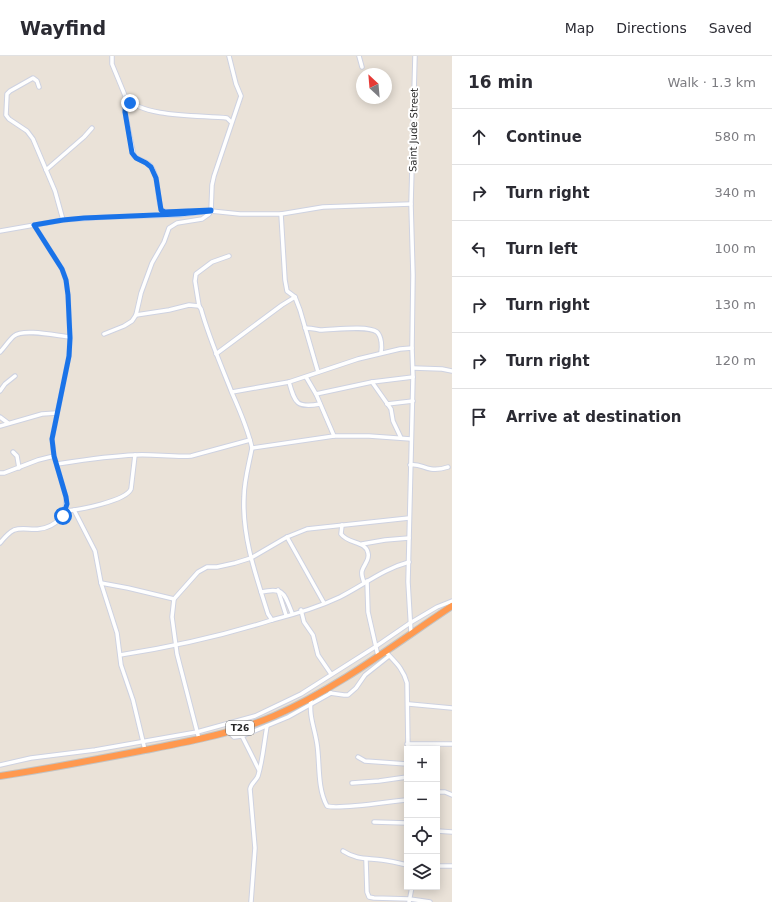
<!DOCTYPE html>
<meta charset="utf-8">
<style>
:root{--surface:#fff;--page:#f2f2f3;--text:#2b2b33;--muted:#7c7c81;--line:#e1e1e2}
body{margin:0;font-family:"DejaVu Sans",sans-serif;background:var(--page);color:var(--text)}
.controls{position:absolute;right:12px;bottom:12px;display:grid;overflow:hidden;border-radius:0px;box-shadow:0 2px 10px #0003}
.controls button{width:36px;height:36px;display:grid;place-items:center;padding:0;border:0;border-bottom:1px solid var(--line);background:var(--surface);color:var(--text);font:20px sans-serif}
.compass{position:absolute;left:356px;top:12px;width:36px;height:36px;border-radius:50%;background:var(--surface);box-shadow:0 2px 10px #0003;rotate:334deg}
.stop{position:absolute;width:12px;height:12px;margin:-9px;border:3px solid #1a73e8;border-radius:50%;background:#fff}
.stop.end{background:#1a73e8;border-color:#fff;box-shadow:0 1px 4px #0008}
.list{margin:0;padding:0;list-style:none}
h2{display:flex;justify-content:space-between;align-items:center;height:52px;margin:0;padding:0 16px;font-size:17px}
h2 small{font-size:13px;font-weight:400;color:var(--muted)}
.list li{display:grid;grid-template-columns:26px 1fr auto;gap:12px;align-items:center;box-sizing:border-box;height:56px;padding:0 16px;border-top:1px solid var(--line)}
.list b{display:block;font-size:15px;white-space:nowrap}
.list em{font-size:13px;font-style:normal;color:var(--muted)}
.icon{flex:none;width:22px;height:22px;fill:none;stroke:currentColor;stroke-width:2;stroke-linecap:round;stroke-linejoin:round}
.map{position:relative;flex:none;width:452px;height:846px;overflow:hidden}
header{display:flex;align-items:center;gap:24px;box-sizing:border-box;height:56px;padding:0 20px;background:var(--surface);border-bottom:1px solid var(--line)}
header strong{font-size:19px}
nav{display:flex;gap:22px;margin-inline-start:auto;font-size:14px}
main{display:flex}
aside{flex:1;background:var(--surface)}
.map>svg:first-child{display:block}
.lines{fill:none;stroke-linecap:round;stroke-linejoin:round}
.street-casing{stroke:#ced2e1;stroke-width:5.5}
.highway-casing{stroke:#c3c3c3;stroke-width:8}
.street{stroke:#fff;stroke-width:3.5}
.highway{stroke:#ff994f;stroke-width:6}
.route{stroke:#1a73e8;stroke-width:5}
.labels{text-anchor:middle;stroke-width:4;stroke-linejoin:round;paint-order:stroke}
.shield{fill:#fff;stroke:#686868;stroke-width:1}
.shield-label{font-size:9px;font-weight:bold;fill:#272727}
.street-label{font-size:10px;fill:#272727;stroke:#fff}
</style>
<header>
<strong>Wayfind</strong>
<nav><a>Map</a><a>Directions</a><a>Saved</a></nav>
</header>
<main>
<div class="map">
<svg width="452" height="846" viewBox="0 0 452 846">
<rect width="100%" height="100%" fill="#eae2d8"/>
<g class="lines">
<defs>
<g id="street">
<path d="M112,0v8l14,34 -1,14 9,44c4,4 12,5 16,9 10,11 6,34 12,46l8,1 18,-1"/>
<polyline points="359,0 362,11"/>
<polyline points="39,31 37,25 33,22 10,35 7,38 6,59 9,63 27,75 33,83 55,135 63,164"/>
<path d="M126,42c18,20 74,17 101,20l4,4"/>
<polyline points="46,114 84,81 92,72"/>
<polyline points="281,158 285,224 287,235 295,241 300,254 318,316"/>
<polyline points="0,175 63,164 107,161 179,159 211,155 240,158 281,158 323,151 411,148"/>
<polyline points="199,250 195,225 196,218 212,206 229,200"/>
<path d="M136,259l33,-5 20,-5 10,1 2,3c8,29 20,56 31,84 8,18 16,36 20,55 -3,16 -8,33 -8,49 -2,40 12,79 24,117l4,6c20,-5 49,-14 68,-23 24,-12 43,-28 69,-35"/>
<path d="M305,272c5,0 10,1 15,2 13,0 47,-5 57,2 5,5 5,15 4,21"/>
<polyline points="104,278 124,270 132,265 136,259 141,237 152,207 164,186 169,172 177,167 202,163 209,158 211,155 212,129 214,120 241,40 236,28 229,0"/>
<path d="M0,296c5,-5 9,-12 14,-16 9,-8 44,0 56,1"/>
<polyline points="216,298 282,249 295,241"/>
<polyline points="413,312 442,313 452,315"/>
<polyline points="306,321 316,338 334,380"/>
<path d="M289,326c6,22 8,26 31,22"/>
<polyline points="372,326 391,353 393,365 401,382"/>
<polyline points="0,335 5,328 15,320"/>
<polyline points="232,336 289,326 358,303 400,293 412,292"/>
<polyline points="316,338 372,326 413,321"/>
<polyline points="387,348 413,345"/>
<polyline points="0,361 8,367"/>
<polyline points="0,370 42,358 57,357"/>
<polyline points="252,392 334,380 369,380 411,383"/>
<polyline points="13,396 17,400 19,412"/>
<path d="M57,408c26,-4 51,-8 78,-9 18,-1 37,2 56,1l59,-16"/>
<path d="M410,409c8,-2 13,3 21,4 6,1 11,0 17,-2"/>
<polyline points="0,417 4,417 38,404 54,400"/>
<polyline points="74,454 95,495 101,527 117,577 121,609 133,644 145,694"/>
<path d="M65,455c14,-1 61,-10 66,-22l4,-34"/>
<path d="M342,469l-1,9c7,10 25,7 27,19 2,7 -4,11 -6,18 -1,4 1,8 2,12"/>
<polyline points="287,481 324,547"/>
<path d="M0,487c4,-5 8,-10 14,-13 8,-3 16,0 25,-1 17,-2 28,-14 27,-32l-12,-41 -2,-17 17,-83 1,-19 -2,-42 -2,-15 -4,-11 -28,-44"/>
<polyline points="362,488 385,484 409,482"/>
<polyline points="367,525 368,556 378,600"/>
<polyline points="101,527 128,532 174,543"/>
<polyline points="278,534 286,559"/>
<path d="M261,536c23,-5 23,1 31,21"/>
<polyline points="301,554 304,566 313,579 318,599 331,618"/>
<polyline points="411,577 408,526 413,321 412,292 413,219 411,148 415,0"/>
<path d="M385,595c10,11 18,17 22,32l1,66"/>
<path d="M120,599c52,-8 102,-19 152,-35"/>
<polyline points="330,637 344,639 348,639 356,632 365,619 389,600"/>
<path d="M311,642c-2,20 3,27 6,46 3,19 0,44 10,62 12,4 64,-5 80,-6"/>
<polyline points="409,648 452,652"/>
<polyline points="229,676 234,681 242,680 288,661 331,637"/>
<polyline points="242,680 259,714"/>
<polyline points="199,683 177,598 172,561 174,543 198,516 207,511 217,511 235,507 251,502 287,481 307,473 409,462"/>
<polyline points="407,688 452,688"/>
<polyline points="358,701 365,705 407,708"/>
<polyline points="0,709 31,702 95,694 197,676 255,660 301,638 375,591 410,567 437,551 452,545"/>
<polyline points="352,727 379,725 407,721"/>
<polyline points="437,736 445,736 452,739"/>
<polyline points="374,766 407,767"/>
<polyline points="437,775 452,776"/>
<path d="M343,795c14,9 23,7 39,9 9,1 17,3 25,5"/>
<polyline points="366,804 367,836 369,841 374,842 410,843 430,846"/>
<polyline points="437,810 452,810"/>
<path d="M251,846l4,-54 -5,-59c1,-6 6,-8 8,-13 5,-17 6,-33 9,-50"/>
<polyline points="409,846 412,831"/>
</g>
<path id="highway" d="M0,720c47,-7 94,-16 140,-25 46,-9 92,-17 134,-35 64,-28 121,-72 178,-110"/>
</defs>
<!-- street casing -->
<use href="#street" class="street-casing"/>
<!-- highway casing -->
<use href="#highway" class="highway-casing"/>
<!-- street -->
<use href="#street" class="street"/>
<!-- highway -->
<use href="#highway" class="highway"/>
</g>
<g class="lines">
<!-- route -->
<polyline class="route" points="63,460 67,448 66,441 54,400 52,383 69,300 70,282 68,239 66,224 62,213 34,169 63,164 84,162 179,158 211,155 211,154 165,156 161,154 156,122 151,111 146,107 136,102 132,97 125,56 126,42 130,47"/>
</g>
<g class="labels">
<!-- shield labels -->
<rect class="shield" x="226" y="665" width="28" height="14" rx="3"/>
<g class="shield-label">
<text x="240" y="675">T26</text>
</g>
<!-- street labels -->
<g class="street-label">
<text transform="translate(413 74) rotate(-89)" y="4">Saint Jude Street</text>
</g>
</g>
</svg>
<div class="controls">
<button>+</button>
<button>−</button>
<button><svg class="icon" aria-label="locate" viewBox="0 0 24 24"><circle cx="12" cy="12" r="6"/><path d="M12 2v4M12 18v4M2 12h4M18 12h4"/></svg></button>
<button><svg class="icon" aria-label="layers" viewBox="0 0 24 24"><path d="M12 4l9 5-9 5-9-5zM3 14l9 5 9-5"/></svg></button>
</div>
<svg class="compass" viewBox="-18 -18 36 36"><path d="M0-13l5 13h-10z" fill="#e53935"/><path d="M0 13l5-13h-10z" fill="#7c7c81"/></svg>
<div class="stop" style="left:63px;top:460px"></div>
<div class="stop end" style="left:130px;top:47px"></div>
</div>
<aside>
<h2>16 min<small>Walk · 1.3 km</small></h2>
<ul class="list">
<li><svg class="icon" aria-label="ahead" viewBox="0 0 24 24"><path d="M12 20V5M6 11l6-6 6 6"/></svg><div><b>Continue</b></div><em>580 m</em></li>
<li><svg class="icon" aria-label="right" viewBox="0 0 24 24"><path d="M7 20v-9h11M14 6l5 5-5 5"/></svg><div><b>Turn right</b></div><em>340 m</em></li>
<li><svg class="icon" aria-label="left" viewBox="0 0 24 24"><path d="M17 20v-9H6M10 6l-5 5 5 5"/></svg><div><b>Turn left</b></div><em>100 m</em></li>
<li><svg class="icon" aria-label="right" viewBox="0 0 24 24"><path d="M7 20v-9h11M14 6l5 5-5 5"/></svg><div><b>Turn right</b></div><em>130 m</em></li>
<li><svg class="icon" aria-label="right" viewBox="0 0 24 24"><path d="M7 20v-9h11M14 6l5 5-5 5"/></svg><div><b>Turn right</b></div><em>120 m</em></li>
<li><svg class="icon" aria-label="arrive" viewBox="0 0 24 24"><path d="M6 21V4h12l-3 4 3 4H6"/></svg><div><b>Arrive at destination</b></div></li>
</ul>
</aside>
</main>
